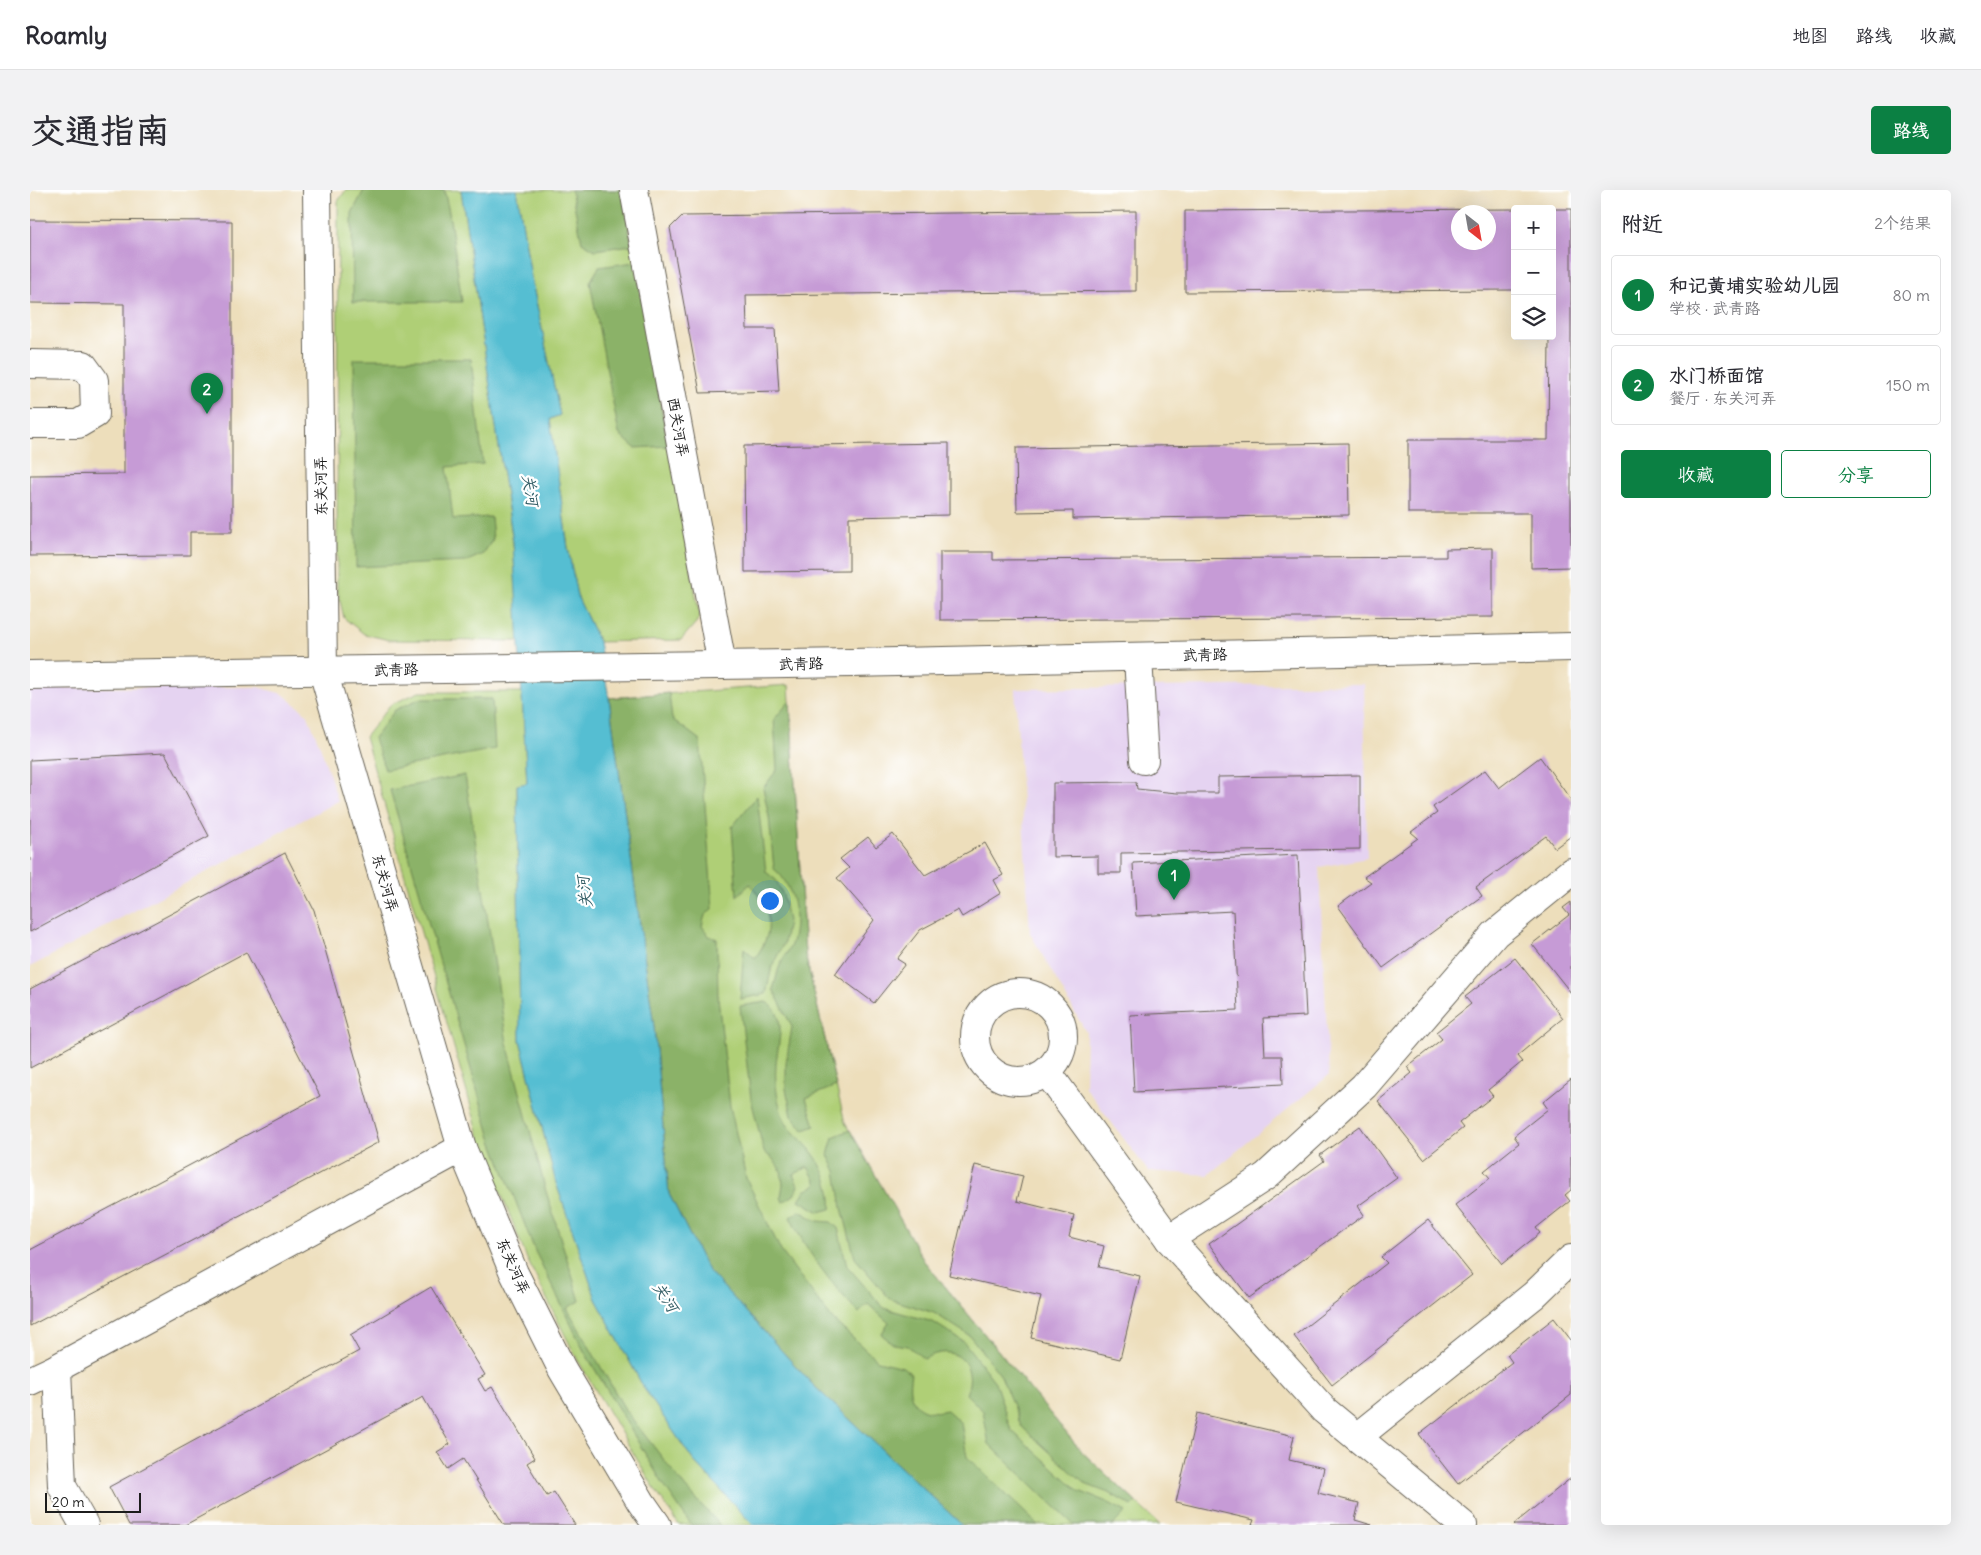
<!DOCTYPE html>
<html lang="zh">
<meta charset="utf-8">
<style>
:root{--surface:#fff;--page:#f2f2f3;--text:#2b2b33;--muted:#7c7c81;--line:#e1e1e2;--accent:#0b8043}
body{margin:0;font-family:Delius,"LXGW WenKai TC",sans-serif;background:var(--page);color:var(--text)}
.controls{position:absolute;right:15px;top:15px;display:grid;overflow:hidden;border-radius:5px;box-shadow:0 5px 20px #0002}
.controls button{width:45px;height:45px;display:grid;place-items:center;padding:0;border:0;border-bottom:1px solid var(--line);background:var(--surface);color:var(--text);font:25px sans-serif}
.compass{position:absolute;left:1421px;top:15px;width:45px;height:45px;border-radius:50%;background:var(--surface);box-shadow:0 5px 20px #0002;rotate:149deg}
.scale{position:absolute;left:15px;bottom:12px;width:96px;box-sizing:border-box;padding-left:5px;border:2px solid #1c1c1c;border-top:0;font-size:14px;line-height:18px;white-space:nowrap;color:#1c1c1c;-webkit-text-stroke:4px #fff;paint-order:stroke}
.you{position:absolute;left:739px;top:710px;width:18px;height:18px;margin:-12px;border:4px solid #fff;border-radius:50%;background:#1a73e8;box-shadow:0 0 0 8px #1a73e833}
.badge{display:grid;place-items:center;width:32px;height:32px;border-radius:50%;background:var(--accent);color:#fff;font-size:16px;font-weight:700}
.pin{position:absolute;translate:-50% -41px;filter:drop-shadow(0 1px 2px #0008)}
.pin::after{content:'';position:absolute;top:26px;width:18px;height:15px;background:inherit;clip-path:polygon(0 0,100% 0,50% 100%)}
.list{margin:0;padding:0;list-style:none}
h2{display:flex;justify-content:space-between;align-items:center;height:65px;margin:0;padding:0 20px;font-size:21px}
h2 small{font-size:16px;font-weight:400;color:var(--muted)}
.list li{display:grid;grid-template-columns:32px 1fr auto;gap:15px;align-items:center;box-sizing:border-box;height:80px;margin:0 10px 10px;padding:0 10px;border:1px solid var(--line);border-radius:5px}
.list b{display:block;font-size:19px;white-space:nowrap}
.list p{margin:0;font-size:16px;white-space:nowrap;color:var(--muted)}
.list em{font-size:16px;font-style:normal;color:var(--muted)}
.actions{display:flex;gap:10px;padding:15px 20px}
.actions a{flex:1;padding:11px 0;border:1px solid var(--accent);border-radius:5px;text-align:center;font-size:18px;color:var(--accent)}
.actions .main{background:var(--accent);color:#fff}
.icon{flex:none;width:28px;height:28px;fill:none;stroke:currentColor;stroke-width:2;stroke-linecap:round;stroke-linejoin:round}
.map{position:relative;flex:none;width:1541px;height:1335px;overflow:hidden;border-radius:5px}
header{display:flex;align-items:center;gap:30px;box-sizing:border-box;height:70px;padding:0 25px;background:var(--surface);border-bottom:1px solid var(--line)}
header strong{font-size:24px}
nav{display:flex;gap:28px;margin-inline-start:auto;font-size:18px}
.intro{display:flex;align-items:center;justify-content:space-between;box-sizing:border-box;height:120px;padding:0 30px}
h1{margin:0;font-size:35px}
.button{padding:12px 22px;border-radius:5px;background:var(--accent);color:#fff;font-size:18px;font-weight:700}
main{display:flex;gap:30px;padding:0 30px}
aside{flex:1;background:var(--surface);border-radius:5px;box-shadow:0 5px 20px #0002}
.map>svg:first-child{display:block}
.built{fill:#e5d3f1}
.green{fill:#afcf76;stroke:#667649}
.forest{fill:#8bb267;stroke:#546742}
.water{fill:#55bed2;stroke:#386d77}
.building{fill:#c69bd6;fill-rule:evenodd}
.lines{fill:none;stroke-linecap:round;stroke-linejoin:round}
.minor-casing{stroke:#656054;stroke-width:30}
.minor{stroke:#fff;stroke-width:28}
.labels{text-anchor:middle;stroke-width:4.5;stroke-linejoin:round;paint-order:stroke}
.street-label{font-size:15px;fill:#1c1c1c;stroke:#fff}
.water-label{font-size:16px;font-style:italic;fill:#335d65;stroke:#fff}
</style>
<header>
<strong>Roamly</strong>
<nav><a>地图</a><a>路线</a><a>收藏</a></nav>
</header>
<div class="intro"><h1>交通指南</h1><a class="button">路线</a></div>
<main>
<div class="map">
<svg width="1541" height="1335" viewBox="0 0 1541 1335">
<rect width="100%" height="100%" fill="#fff"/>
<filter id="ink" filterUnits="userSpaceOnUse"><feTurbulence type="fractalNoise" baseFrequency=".02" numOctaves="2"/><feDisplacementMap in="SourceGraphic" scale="10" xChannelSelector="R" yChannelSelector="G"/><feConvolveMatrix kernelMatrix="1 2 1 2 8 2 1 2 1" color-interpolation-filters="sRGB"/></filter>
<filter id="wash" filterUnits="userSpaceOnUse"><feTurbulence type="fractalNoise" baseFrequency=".0096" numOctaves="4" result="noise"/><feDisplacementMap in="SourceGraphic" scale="20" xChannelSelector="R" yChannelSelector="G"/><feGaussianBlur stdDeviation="1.12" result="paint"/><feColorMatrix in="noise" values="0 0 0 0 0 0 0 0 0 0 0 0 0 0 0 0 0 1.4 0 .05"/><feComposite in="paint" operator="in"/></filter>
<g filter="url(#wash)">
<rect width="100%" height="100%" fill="#eddebb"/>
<!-- built -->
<g class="built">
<polygon points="1334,494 1337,668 1289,677 1299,885 1178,985 1118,981 1055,897 1056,842 1000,743 985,499"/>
<polygon points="228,497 253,504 277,524 290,556 308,611 0,777 0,498"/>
</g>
<!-- green -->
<g class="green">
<polygon points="316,0 431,0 483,352 490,451 359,450 334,444 314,428 307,398 308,11"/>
<polygon points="487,0 592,0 670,428 651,450 569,452 547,406 538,358 520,229 530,225 501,87"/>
<polygon points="759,495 775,764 815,933 894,1071 1052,1262 1130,1335 932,1335 639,1004 624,837 579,508"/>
<polygon points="389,502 492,502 497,594 487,595 490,850 526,993 566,1109 615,1200 663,1270 723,1335 649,1335 626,1301 547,1169 497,1069 452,955 335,547 360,515"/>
</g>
<!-- forest -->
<g class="forest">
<polygon points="334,0 414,0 419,22 432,112 323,112 322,23"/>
<polygon points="541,0 592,0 602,55 565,60 552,52"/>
<polygon points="605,72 638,256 605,258 589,244 560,92 569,77"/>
<polygon points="324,169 441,169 453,274 417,277 423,329 461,327 463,349 453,364 435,372 326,377"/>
<path d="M639,503l3,26 28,21 13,169 -8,6 -3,11 7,10 8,3 1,58 12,109 16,72 35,73 52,69 45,41 25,6 8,7c-6,27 8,43 36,36l14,13 6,34 71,68h-76l-150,-141 -105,-115 -38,-75 -15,-167 -45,-329z"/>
<polygon points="389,509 462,509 465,559 355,580 344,548 365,520"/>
<path d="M760,511l15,253 31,132 -30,12 9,28 -11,4 -12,-14 -6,-27v-26l6,-36 -19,-38c3,-8 4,-18 8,-26 3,-7 9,-14 11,-21 7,-23 2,-58 -18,-73l-5,-52 -6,-29 14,-18 -3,-51z"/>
<polygon points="435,585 477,853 515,998 550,1111 537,1118 596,1221 655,1297 690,1335 661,1335 633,1294 554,1161 505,1061 461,948 360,600"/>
<path d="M727,606l9,76 10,8 7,15 5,26 -4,22 -12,23 -6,28 -26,5 4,-51 11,10c21,-28 16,-48 -5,-74l-13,12 -5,-69z"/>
<path d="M736,812c23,12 11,43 10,63 -1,11 0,23 2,34 2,7 3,16 7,22 7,12 19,20 27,31 12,15 21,38 19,57l-12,3 -20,-12 6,-9 12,-7 -9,-17 -15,8 6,11 -5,9 -11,7 -2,-5 2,-13 -2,-13 -8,-12 -9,-7 -13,-53 -11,-93z"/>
<polygon points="820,940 894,1071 1052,1262 1106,1312 1102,1316 1081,1304 1055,1294 991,1236 971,1186 940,1146 904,1123 860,1109 825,1068 812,1018 806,981 798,965 803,947"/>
<path d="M770,1021l17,10 14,1 7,6 9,38 37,42 49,14 31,20 31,40 16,48 68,61 28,11 19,10 -13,13h-39l-85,-81 -6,-33 -17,-17c13,-30 -12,-53 -42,-35l-16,-13 -15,-2 -12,-10 8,-11 -21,-19 -9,9c-27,-28 -52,-60 -69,-96z"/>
</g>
<!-- water -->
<polygon class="water" points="431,0 487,0 501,87 530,225 520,229 538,358 547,406 569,452 579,508 624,837 639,1004 677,1079 782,1194 932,1335 723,1335 663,1270 615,1200 566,1109 526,993 490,850 487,595 497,593 483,352"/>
<g id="blocks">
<!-- building -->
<g class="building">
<path d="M1485,19v81l-330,2v-81zM1428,22h30v30h-30z"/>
<polygon points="1522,19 1541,19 1541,377 1501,378 1501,323 1378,323 1378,250 1518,250 1519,146 1522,146"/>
<polygon points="1106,21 1106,101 716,105 717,139 745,139 749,201 670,203 640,38 652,26"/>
<polygon points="0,30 202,31 202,342 160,342 160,365 0,366 0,285 94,284 94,114 0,113"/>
<polygon points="919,253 919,325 819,327 819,381 715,382 714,256"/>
<polygon points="1318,253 1319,325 1043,329 1043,321 987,322 986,258"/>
<polygon points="1463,358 1463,427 910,430 910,362 963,362 963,370 1416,367 1416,359"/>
<polygon points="135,563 179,646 0,742 0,570"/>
<polygon points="1510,567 1541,610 1541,646 1525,658 1516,646 1446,697 1452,706 1353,778 1308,716 1341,692 1334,687 1388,648 1381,642 1407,623 1403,617 1455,580 1469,598"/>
<polygon points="1330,585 1330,659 1091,663 1091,683 1068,683 1068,666 1023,667 1023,593 1106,592 1107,599 1147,603 1188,603 1188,587"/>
<polygon points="863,644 895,685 955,653 973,685 964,690 971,703 932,727 928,720 890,740 867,769 875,774 844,813 805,784 844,730 807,688 819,678 810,669 838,647 846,657"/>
<polygon points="255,663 284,720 349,952 0,1136 0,1060 290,906 216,762 0,878 0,799"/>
<polygon points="1268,665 1276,826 1233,828 1235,866 1252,866 1253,894 1104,902 1100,825 1208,820 1203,721 1106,726 1103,673"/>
<polygon points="1541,712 1541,803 1502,754 1539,725 1533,718"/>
<polygon points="1485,768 1533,828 1487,866 1492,872 1458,900 1463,906 1429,933 1433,938 1394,969 1348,911 1382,883 1377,877 1412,849 1406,842 1441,814 1435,807"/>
<polygon points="1541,889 1541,1000 1535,1005 1540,1011 1506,1038 1510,1043 1472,1074 1425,1015 1460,988 1454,981 1489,953 1484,946 1518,919 1513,912"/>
<polygon points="1330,936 1367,988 1328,1016 1334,1025 1219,1108 1179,1054 1294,971 1290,965"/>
<polygon points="945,975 993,986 987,1011 1044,1025 1039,1047 1074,1056 1069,1077 1110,1086 1090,1169 1001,1148 1011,1106 919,1085"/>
<polygon points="1398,1030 1442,1085 1302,1195 1264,1146 1357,1073 1351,1067"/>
<polygon points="401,1097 455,1185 448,1189 455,1201 462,1197 505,1268 497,1273 517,1306 524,1302 545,1335 474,1335 433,1269 418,1279 407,1262 420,1254 393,1207 155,1335 99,1335 79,1297 329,1161 320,1145"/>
<polygon points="1524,1128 1541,1150 1541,1205 1428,1294 1389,1244 1482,1172 1477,1165"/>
<polygon points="1167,1223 1264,1246 1259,1270 1294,1278 1288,1303 1329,1313 1325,1330 1342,1335 1222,1335 1224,1330 1146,1312"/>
<polygon points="1541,1288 1541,1335 1485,1335 1484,1334"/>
</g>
</g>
</g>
<g filter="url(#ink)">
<use href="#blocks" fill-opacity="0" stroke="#656054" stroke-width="1"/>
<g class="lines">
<defs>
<g id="minor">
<polyline points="287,0 293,481 432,958 484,1083 532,1179 611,1312 627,1335"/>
<polyline points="604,0 692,475"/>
<polyline points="0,174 53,175 64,190 65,224 48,234 0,234"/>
<polyline points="1108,467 1114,570"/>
<polyline points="0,485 821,473 1541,457"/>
<circle cx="989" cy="847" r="44"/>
<polyline points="1017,882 1139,1049 1294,1220 1433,1335"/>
<polyline points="1139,1049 1236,986 1334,896 1465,744 1541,682"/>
<polyline points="0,1191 27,1178"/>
<polyline points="1327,1247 1504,1105 1541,1069"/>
<polyline points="54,1335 32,1296 27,1178 432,958"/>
</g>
</defs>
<!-- minor casing -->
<use href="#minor" class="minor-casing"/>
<!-- minor -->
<use href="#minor" class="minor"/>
</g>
</g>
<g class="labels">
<!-- street labels -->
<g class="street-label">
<text transform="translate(648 237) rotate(80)" y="5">西关河弄</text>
<text transform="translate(291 296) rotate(-91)" y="5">东关河弄</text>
<text transform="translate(1175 465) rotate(-1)" y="5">武青路</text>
<text transform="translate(771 474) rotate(-1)" y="5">武青路</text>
<text transform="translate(366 480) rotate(-1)" y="5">武青路</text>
<text transform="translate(355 693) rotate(74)" y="5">东关河弄</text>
<text transform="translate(483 1076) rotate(66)" y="5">东关河弄</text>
</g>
<!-- water labels -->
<g class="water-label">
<text transform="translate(501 300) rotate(81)" y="6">关河</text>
<text transform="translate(554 702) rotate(-97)" y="6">关河</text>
<text transform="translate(636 1107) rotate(57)" y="6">关河</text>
</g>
</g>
</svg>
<div class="controls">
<button>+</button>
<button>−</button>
<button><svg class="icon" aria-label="layers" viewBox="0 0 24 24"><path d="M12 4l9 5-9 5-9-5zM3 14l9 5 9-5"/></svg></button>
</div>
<svg class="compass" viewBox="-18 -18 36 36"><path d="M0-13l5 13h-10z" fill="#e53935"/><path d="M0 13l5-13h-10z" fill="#7c7c81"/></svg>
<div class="scale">20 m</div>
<div class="you"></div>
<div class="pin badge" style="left:1144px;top:710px">1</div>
<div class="pin badge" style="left:177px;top:224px">2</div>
</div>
<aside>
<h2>附近<small>2个结果</small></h2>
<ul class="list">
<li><span class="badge">1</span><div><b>和记黄埔实验幼儿园</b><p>学校 · 武青路</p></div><em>80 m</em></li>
<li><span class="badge">2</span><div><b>水门桥面馆</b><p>餐厅 · 东关河弄</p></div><em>150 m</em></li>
</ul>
<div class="actions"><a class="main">收藏</a><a>分享</a></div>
</aside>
</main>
